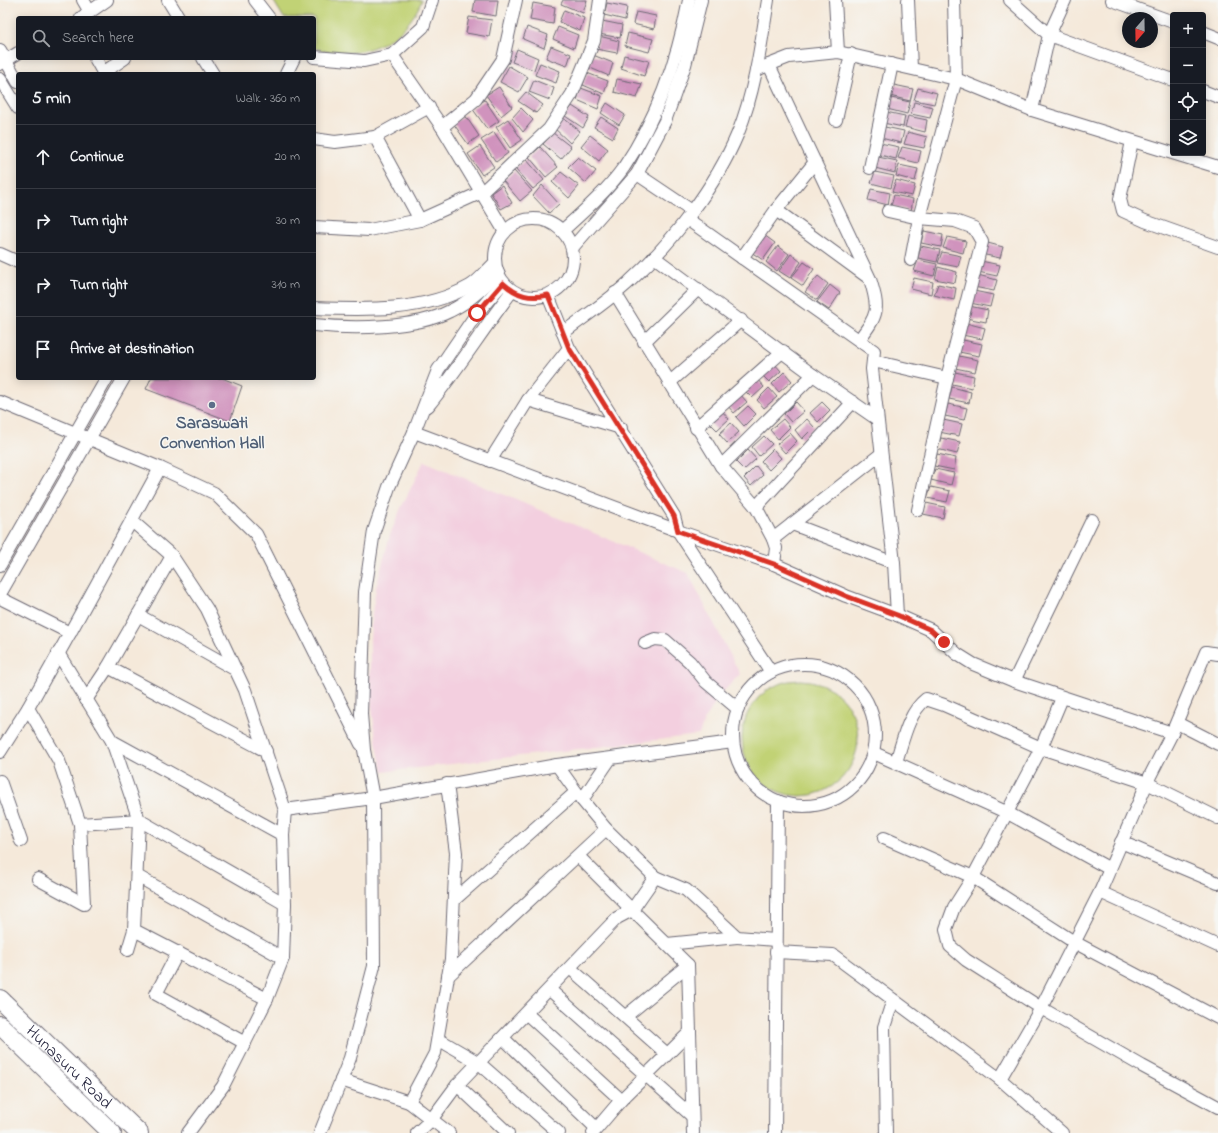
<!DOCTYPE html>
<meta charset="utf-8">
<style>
:root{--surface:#171b24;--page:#242831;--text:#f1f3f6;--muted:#9ea1a6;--line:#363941}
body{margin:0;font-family:"Indie Flower",sans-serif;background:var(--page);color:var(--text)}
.controls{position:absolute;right:12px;top:12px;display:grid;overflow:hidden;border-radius:4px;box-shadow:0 2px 10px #0003}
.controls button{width:36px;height:36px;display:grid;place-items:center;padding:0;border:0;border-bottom:1px solid var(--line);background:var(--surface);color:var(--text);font:20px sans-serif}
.compass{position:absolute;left:1122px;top:12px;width:36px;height:36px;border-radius:50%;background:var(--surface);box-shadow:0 2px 10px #0003;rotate:200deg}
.stop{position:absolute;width:12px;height:12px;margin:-9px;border:3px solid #d93025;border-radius:50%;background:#fff}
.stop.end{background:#d93025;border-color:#fff;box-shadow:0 1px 4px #0008}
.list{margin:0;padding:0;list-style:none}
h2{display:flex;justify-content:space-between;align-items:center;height:52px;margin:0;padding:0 16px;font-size:17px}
h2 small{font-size:13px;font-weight:400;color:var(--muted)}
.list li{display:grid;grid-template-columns:26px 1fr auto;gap:12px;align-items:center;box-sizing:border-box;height:64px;padding:0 16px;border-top:1px solid var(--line)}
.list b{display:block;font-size:15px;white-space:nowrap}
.list em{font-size:13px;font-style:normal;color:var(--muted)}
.icon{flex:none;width:22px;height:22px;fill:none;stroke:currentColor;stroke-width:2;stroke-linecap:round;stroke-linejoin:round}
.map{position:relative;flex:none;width:1218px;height:1133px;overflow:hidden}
.search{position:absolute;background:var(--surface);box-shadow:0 2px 10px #0003;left:16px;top:16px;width:300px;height:44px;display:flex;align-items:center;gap:10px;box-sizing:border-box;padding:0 14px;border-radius:4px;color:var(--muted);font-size:15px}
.panel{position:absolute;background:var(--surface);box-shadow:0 2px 10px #0003;left:16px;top:72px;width:300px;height:308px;border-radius:4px}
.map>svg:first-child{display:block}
.built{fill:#f3cfdf}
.green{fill:#c1d275;stroke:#727a58}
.building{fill:#d093bd}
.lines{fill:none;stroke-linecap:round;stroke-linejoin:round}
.minor-casing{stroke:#6c6873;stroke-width:14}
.highway-casing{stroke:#6c6873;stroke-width:20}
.minor{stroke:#fff;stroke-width:12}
.highway{stroke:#fff;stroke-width:18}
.route{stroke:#d93025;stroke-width:5}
.service-dot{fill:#5c6f8a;stroke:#f6f6f2;stroke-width:1.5}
.labels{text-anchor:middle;stroke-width:3;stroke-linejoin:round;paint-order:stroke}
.service-label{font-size:17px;font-weight:bold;fill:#4e5e75;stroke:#f6f6f2}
.street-label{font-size:17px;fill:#22223b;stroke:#f6f6f2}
</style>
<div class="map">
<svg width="1218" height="1133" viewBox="0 0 1218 1133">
<rect width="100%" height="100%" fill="#f6f6f2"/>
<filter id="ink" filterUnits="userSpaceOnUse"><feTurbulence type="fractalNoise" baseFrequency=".025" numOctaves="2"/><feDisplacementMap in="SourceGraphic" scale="8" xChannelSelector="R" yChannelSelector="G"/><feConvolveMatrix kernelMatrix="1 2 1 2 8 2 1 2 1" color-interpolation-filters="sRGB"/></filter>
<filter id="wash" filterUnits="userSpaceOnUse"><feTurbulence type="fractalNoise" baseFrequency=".012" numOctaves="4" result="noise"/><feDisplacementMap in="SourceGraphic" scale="16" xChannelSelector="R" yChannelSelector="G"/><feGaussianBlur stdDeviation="0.9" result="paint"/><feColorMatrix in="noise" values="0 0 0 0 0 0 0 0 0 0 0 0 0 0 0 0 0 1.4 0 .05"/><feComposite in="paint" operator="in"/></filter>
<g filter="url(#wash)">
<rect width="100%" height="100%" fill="#f5e9da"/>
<!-- built -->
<polygon class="built" points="424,461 688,573 740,674 719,696 704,721 699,735 383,772 377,746 370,694 370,641 372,614 376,588 390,535 400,510"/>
<!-- green -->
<g class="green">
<path d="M273,0h149c-17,43 -65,63 -108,48v-30h-30z"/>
<circle cx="800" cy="738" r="58"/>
</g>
<g id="blocks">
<!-- building -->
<g class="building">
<polygon points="475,0 498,0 496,16 473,12"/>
<polygon points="563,0 587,0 583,13 561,4"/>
<polygon points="533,3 555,7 553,24 530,20"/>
<polygon points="607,3 627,7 625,20 604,15"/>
<polygon points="564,10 584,18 580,31 559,22"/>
<polygon points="636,12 656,16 654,29 633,24"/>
<polygon points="469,17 492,20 489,37 466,33"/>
<polygon points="602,21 622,25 620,38 599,34"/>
<polygon points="527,27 548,35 544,48 523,39"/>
<polygon points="558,27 578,35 574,48 553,39"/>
<polygon points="628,33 653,39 649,52 625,46"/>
<polygon points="599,36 619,41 617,53 596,49"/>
<polygon points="551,46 571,54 567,66 546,58"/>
<polygon points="517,49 538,58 534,70 512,62"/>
<polygon points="593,55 613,63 609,76 588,67"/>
<polygon points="624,55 649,61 644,76 621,68"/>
<polygon points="540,63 560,71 556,83 535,75"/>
<polygon points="509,66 528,77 519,92 500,82"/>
<polygon points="587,73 608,81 604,94 583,85"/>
<polygon points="617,79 642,84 637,98 614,92"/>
<polygon points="534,80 554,88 550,100 529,92"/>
<polygon points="894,85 913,89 910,101 890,96"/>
<polygon points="499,87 512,107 501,116 486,95"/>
<polygon points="581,88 602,96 598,109 577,100"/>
<polygon points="918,88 937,93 934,104 914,100"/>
<polygon points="526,92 543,105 536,113 518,101"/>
<polygon points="891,98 910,102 907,114 887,109"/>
<polygon points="485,100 499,121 487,129 472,108"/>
<polygon points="914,102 933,107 930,118 911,114"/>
<polygon points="607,103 625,115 619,125 601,113"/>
<polygon points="572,106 589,117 583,128 565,116"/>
<polygon points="521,108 533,120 523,132 512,118"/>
<polygon points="886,112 905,116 903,127 883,123"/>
<polygon points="465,115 479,136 468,144 453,123"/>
<polygon points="908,116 927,120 925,132 905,127"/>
<polygon points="562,117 580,131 570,143 553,127"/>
<polygon points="601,117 618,128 613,138 594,127"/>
<polygon points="508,119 522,140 510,148 496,127"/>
<polygon points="885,127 904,131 901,143 881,138"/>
<polygon points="494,132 508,153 496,162 481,140"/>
<polygon points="908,132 927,137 924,148 904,144"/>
<polygon points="553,133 571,147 561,159 543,144"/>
<polygon points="590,135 608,149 599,161 581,146"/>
<polygon points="880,143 899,147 896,159 876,154"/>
<polygon points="480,146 494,167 482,175 468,154"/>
<polygon points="540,147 558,167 546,177 529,157"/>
<polygon points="902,147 921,151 918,163 898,158"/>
<polygon points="578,157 596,171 586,183 568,167"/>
<polygon points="878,157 897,161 895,173 875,168"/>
<polygon points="526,159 544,180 533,189 515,169"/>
<polygon points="899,165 918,169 915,181 896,176"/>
<polygon points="514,171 532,191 520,201 503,181"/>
<polygon points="561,172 579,186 569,198 552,182"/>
<polygon points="875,172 894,176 891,188 871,183"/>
<polygon points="896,180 915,185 912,196 892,192"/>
<polygon points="502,185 512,203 501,209 491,193"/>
<polygon points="542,185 559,204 549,213 533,196"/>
<polygon points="871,189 890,193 888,205 868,200"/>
<polygon points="894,195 913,199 911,211 891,206"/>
<polygon points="924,231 943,235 941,247 921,243"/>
<polygon points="764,235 775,243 763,260 751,252"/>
<polygon points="947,237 966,241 963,253 943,248"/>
<polygon points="984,242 1003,247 1000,258 981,254"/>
<polygon points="778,246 789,254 777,271 766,262"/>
<polygon points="921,246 940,250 937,262 918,258"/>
<polygon points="942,252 961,256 958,267 938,263"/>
<polygon points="791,254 801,262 790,278 779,271"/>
<polygon points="918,260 937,264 934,276 914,271"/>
<polygon points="981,261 1000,265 997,276 978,272"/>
<polygon points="804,262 814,269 803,286 791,278"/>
<polygon points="938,267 957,272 955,283 935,279"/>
<polygon points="978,275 997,280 994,291 974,287"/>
<polygon points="818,276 828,284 817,300 805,292"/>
<polygon points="914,278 933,282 931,294 911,289"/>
<polygon points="938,284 956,288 954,300 934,295"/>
<polygon points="830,285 840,293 829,310 817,302"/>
<polygon points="974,291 993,295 990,307 970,303"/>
<polygon points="969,306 988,310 986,322 966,318"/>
<polygon points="966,323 985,328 982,339 962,335"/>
<polygon points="963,340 982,344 979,356 959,352"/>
<polygon points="959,356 978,360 975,372 955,368"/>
<polygon points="773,362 781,371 769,382 761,374"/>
<polygon points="784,372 792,381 779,392 772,384"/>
<polygon points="955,372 974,376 972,388 952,384"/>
<polygon points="151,378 222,378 242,386 230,421 146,389"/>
<polygon points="756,378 764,387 752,398 744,390"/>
<polygon points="952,387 971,392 969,403 949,399"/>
<polygon points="769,388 777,397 764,408 757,400"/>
<polygon points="739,393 747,402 734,413 727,405"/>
<polygon points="796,402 804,411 791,422 784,414"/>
<polygon points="822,402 830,410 818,422 810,413"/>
<polygon points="948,404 967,408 964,420 945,416"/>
<polygon points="748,406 756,414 744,426 736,417"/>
<polygon points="721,410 729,419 717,430 709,422"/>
<polygon points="783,419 790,427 778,439 770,430"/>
<polygon points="807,419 814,427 802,439 795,430"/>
<polygon points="943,420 962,424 959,436 939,432"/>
<polygon points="731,423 739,432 727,443 719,434"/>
<polygon points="790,433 797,441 785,453 777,444"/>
<polygon points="764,436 772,444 759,456 752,447"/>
<polygon points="941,438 960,442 957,454 937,449"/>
<polygon points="773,449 781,458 769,470 761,461"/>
<polygon points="748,450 756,459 744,470 736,462"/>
<polygon points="937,454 956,458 954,470 934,466"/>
<polygon points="756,466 763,475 751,486 744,478"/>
<polygon points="935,469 954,473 951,485 931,480"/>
<polygon points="931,487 950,491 947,502 927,498"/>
<polygon points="926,503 945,507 943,518 923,514"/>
</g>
</g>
</g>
<g filter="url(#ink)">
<use href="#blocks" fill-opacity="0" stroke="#6c6873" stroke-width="1"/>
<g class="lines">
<defs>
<g id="minor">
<polyline points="83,0 90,12"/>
<polyline points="168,0 179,18"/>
<polyline points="255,0 269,18"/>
<polyline points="835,0 838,52"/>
<polyline points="908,0 911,68"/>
<polyline points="1010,0 1049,35 1032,110"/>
<polyline points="1065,0 1049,35 1173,80"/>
<polyline points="1112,0 1173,22"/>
<polyline points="81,18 107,0"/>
<polyline points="1203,32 1218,38"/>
<polyline points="0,50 18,82"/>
<polyline points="392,55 442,127 505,232"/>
<polyline points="314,57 364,61 392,55 423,27 432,0"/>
<polyline points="95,58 104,74"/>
<polyline points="203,58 213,74"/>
<polyline points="0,64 18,53"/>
<path d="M769,65l101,214c10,32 8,35 -11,61"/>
<polyline points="756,70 789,57 838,52 956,79 1032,110 1218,167"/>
<polyline points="103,73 125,58"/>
<polyline points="286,74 294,58"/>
<polyline points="0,79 18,108"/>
<polyline points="1203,91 1218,97"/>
<polyline points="836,120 851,54"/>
<polyline points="442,127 476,99 503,59 516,0"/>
<polyline points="375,137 420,220"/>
<polyline points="314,139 335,142 375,137 429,107"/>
<polyline points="1132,141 1120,199 1123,211 1145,221 1218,247"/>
<polyline points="870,168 892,64"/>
<polyline points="637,174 692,211"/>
<polyline points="776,210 815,162"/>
<polyline points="888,211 919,218 955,221 974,228 982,242 947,378 918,510"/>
<polyline points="687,219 874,351 872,369 894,563 897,615"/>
<circle cx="534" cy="258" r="39"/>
<polyline points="314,227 369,230 420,220 482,192 549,129 572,94 594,41 600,0"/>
<path d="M562,231c22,-20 45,-40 62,-64 33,-49 54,-109 65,-167"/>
<polyline points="572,248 637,174 665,121 685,65 701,0"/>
<polyline points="0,254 18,262"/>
<polyline points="654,257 813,375 877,419"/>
<polyline points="742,258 776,210 869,278"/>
<polyline points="911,260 919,218 956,79 954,0"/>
<polyline points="615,293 721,466 756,507 773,539 776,548 774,564"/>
<polyline points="548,295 569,348 674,516 678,531 771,672"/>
<path d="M314,308c52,2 110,4 156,-22 9,-5 17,-16 25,-23"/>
<path d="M314,325c39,4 101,4 136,-14 19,-9 33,-23 48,-38"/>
<path d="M563,333c22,-17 47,-33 67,-52 42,-38 86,-95 108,-148 17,-42 23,-89 30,-133"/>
<polyline points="644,342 698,289"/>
<polyline points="873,361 947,378"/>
<polyline points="669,383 741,320"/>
<polyline points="528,400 621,428"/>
<polyline points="0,402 160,468 214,493 256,534 361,744"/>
<path d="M428,406c30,-37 55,-77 84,-115"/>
<polyline points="696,428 783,351"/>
<polyline points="414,432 678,531 774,564 846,596 897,615 931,630 957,654 973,664 1014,681 1172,733"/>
<polyline points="490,461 528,400 569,348"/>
<polyline points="721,466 813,375"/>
<polyline points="756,507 853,402"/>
<polyline points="132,521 172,556 207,609 245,690 285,810 283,835 285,904 283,958 267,999 223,1086 188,1133"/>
<polyline points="792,524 894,563"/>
<polyline points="773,539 881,454"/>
<polyline points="0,565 107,378"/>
<polyline points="0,594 124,378"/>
<polyline points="0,598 70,633"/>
<polyline points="138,615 236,670"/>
<polyline points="645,643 655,639 665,640 690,662 706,682 738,709"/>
<polyline points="58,653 112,741 139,820 134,930 267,999"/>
<circle cx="804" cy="735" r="71"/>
<polyline points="108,667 266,751"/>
<polyline points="1014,681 1092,520"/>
<polyline points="1062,698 1041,748 973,877 954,907 946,929 950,946 966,960 1041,1008 1142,1066 1218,1107"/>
<polyline points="86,700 108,667 172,556"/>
<polyline points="28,708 59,761 80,824 84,904 38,879"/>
<polyline points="1177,723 1218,744"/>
<polyline points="112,741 283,835"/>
<polyline points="0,752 28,708 70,633 160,468"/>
<polyline points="874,753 1006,812 1110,869"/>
<path d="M896,762c7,-21 12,-49 30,-63l18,6 97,43 106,35 71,35"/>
<polyline points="557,765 582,800 606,829 655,877 632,910 688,965 693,1133"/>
<polyline points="0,781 21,841"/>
<polyline points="582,800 610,759"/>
<polyline points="285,810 373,798 557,765 733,742"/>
<polyline points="80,824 139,820 285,904"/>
<polyline points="884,838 973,877 1074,942 1218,1018"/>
<polyline points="1121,842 1218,883"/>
<polyline points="137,876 283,958"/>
<polyline points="655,877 686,890 737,937 775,940"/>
<polyline points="1100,892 1218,946"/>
<polyline points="454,900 576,792"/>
<polyline points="667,944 737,937"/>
<polyline points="128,950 134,930"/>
<polyline points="178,952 156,994 245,1043"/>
<polyline points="776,952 833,955 1000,1079 1062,1133"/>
<polyline points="570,968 667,1054"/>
<polyline points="448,976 606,829"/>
<polyline points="550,990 692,1116"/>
<polyline points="527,1014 621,1100"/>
<polyline points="626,1016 688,965"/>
<polyline points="503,1038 596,1128"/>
<polyline points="438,1039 479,1063 559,1133"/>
<polyline points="1000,1079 1041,1008 1100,892 1150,776 1172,733 1206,652 1218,654"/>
<polyline points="341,1080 409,1102 449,1133"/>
<polyline points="457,1085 508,1133"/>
<polyline points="409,1102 435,1053 451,959 456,853 447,784"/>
<polyline points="320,1133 350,1058 374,966 373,798 364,750 361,714 365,592 374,531 389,487 414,432 438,370 477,313 503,283"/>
<polyline points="417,1133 431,1120 457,1085 617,918 632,910 578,856"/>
<polyline points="593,1133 621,1100 690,1032"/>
<polyline points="775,1133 778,801"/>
<polyline points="886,1133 884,1027 893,1000"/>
</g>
<g id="highway">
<path id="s1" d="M0,999l139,134"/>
<polyline points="0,1025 112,1133"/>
</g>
</defs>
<!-- minor casing -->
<use href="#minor" class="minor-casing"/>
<!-- highway casing -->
<use href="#highway" class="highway-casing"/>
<!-- minor -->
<use href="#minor" class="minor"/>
<!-- highway -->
<use href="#highway" class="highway"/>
</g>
</g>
<g class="lines" filter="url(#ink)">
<!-- route -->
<path class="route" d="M477,313l26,-30c14,13 27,16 45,12l21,53 105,168 4,15 96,33 72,32 51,19 34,15 13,12"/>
</g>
<!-- markers -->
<circle class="service-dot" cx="212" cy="405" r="4"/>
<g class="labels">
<!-- service labels -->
<g class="service-label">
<text x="212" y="428">Saraswati<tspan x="212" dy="20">Convention Hall</tspan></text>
</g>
<!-- street labels -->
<g class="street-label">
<text dy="6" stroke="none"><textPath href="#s1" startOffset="97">Hunasuru Road</textPath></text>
</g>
</g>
</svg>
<div class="controls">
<button>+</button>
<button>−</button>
<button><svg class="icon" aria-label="locate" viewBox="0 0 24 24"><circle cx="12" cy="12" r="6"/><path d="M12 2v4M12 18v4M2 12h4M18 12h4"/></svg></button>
<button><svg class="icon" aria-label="layers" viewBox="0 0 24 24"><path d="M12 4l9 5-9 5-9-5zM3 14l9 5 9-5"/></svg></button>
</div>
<svg class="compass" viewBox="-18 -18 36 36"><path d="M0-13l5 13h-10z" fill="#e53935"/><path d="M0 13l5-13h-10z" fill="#9ea1a6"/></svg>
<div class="stop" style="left:477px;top:313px"></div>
<div class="stop end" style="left:944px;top:642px"></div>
<div class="search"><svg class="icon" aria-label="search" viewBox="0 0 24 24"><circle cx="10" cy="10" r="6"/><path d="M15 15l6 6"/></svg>Search here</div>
<section class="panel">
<h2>5 min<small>Walk · 360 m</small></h2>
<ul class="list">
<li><svg class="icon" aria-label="ahead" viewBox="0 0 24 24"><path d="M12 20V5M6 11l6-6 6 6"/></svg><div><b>Continue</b></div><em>20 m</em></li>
<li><svg class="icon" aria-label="right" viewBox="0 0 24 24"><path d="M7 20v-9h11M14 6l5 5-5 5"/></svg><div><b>Turn right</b></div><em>30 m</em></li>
<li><svg class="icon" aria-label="right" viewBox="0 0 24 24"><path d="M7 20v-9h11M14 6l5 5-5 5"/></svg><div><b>Turn right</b></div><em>310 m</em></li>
<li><svg class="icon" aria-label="arrive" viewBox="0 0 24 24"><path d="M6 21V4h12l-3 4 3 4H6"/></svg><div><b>Arrive at destination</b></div></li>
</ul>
</section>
</div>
